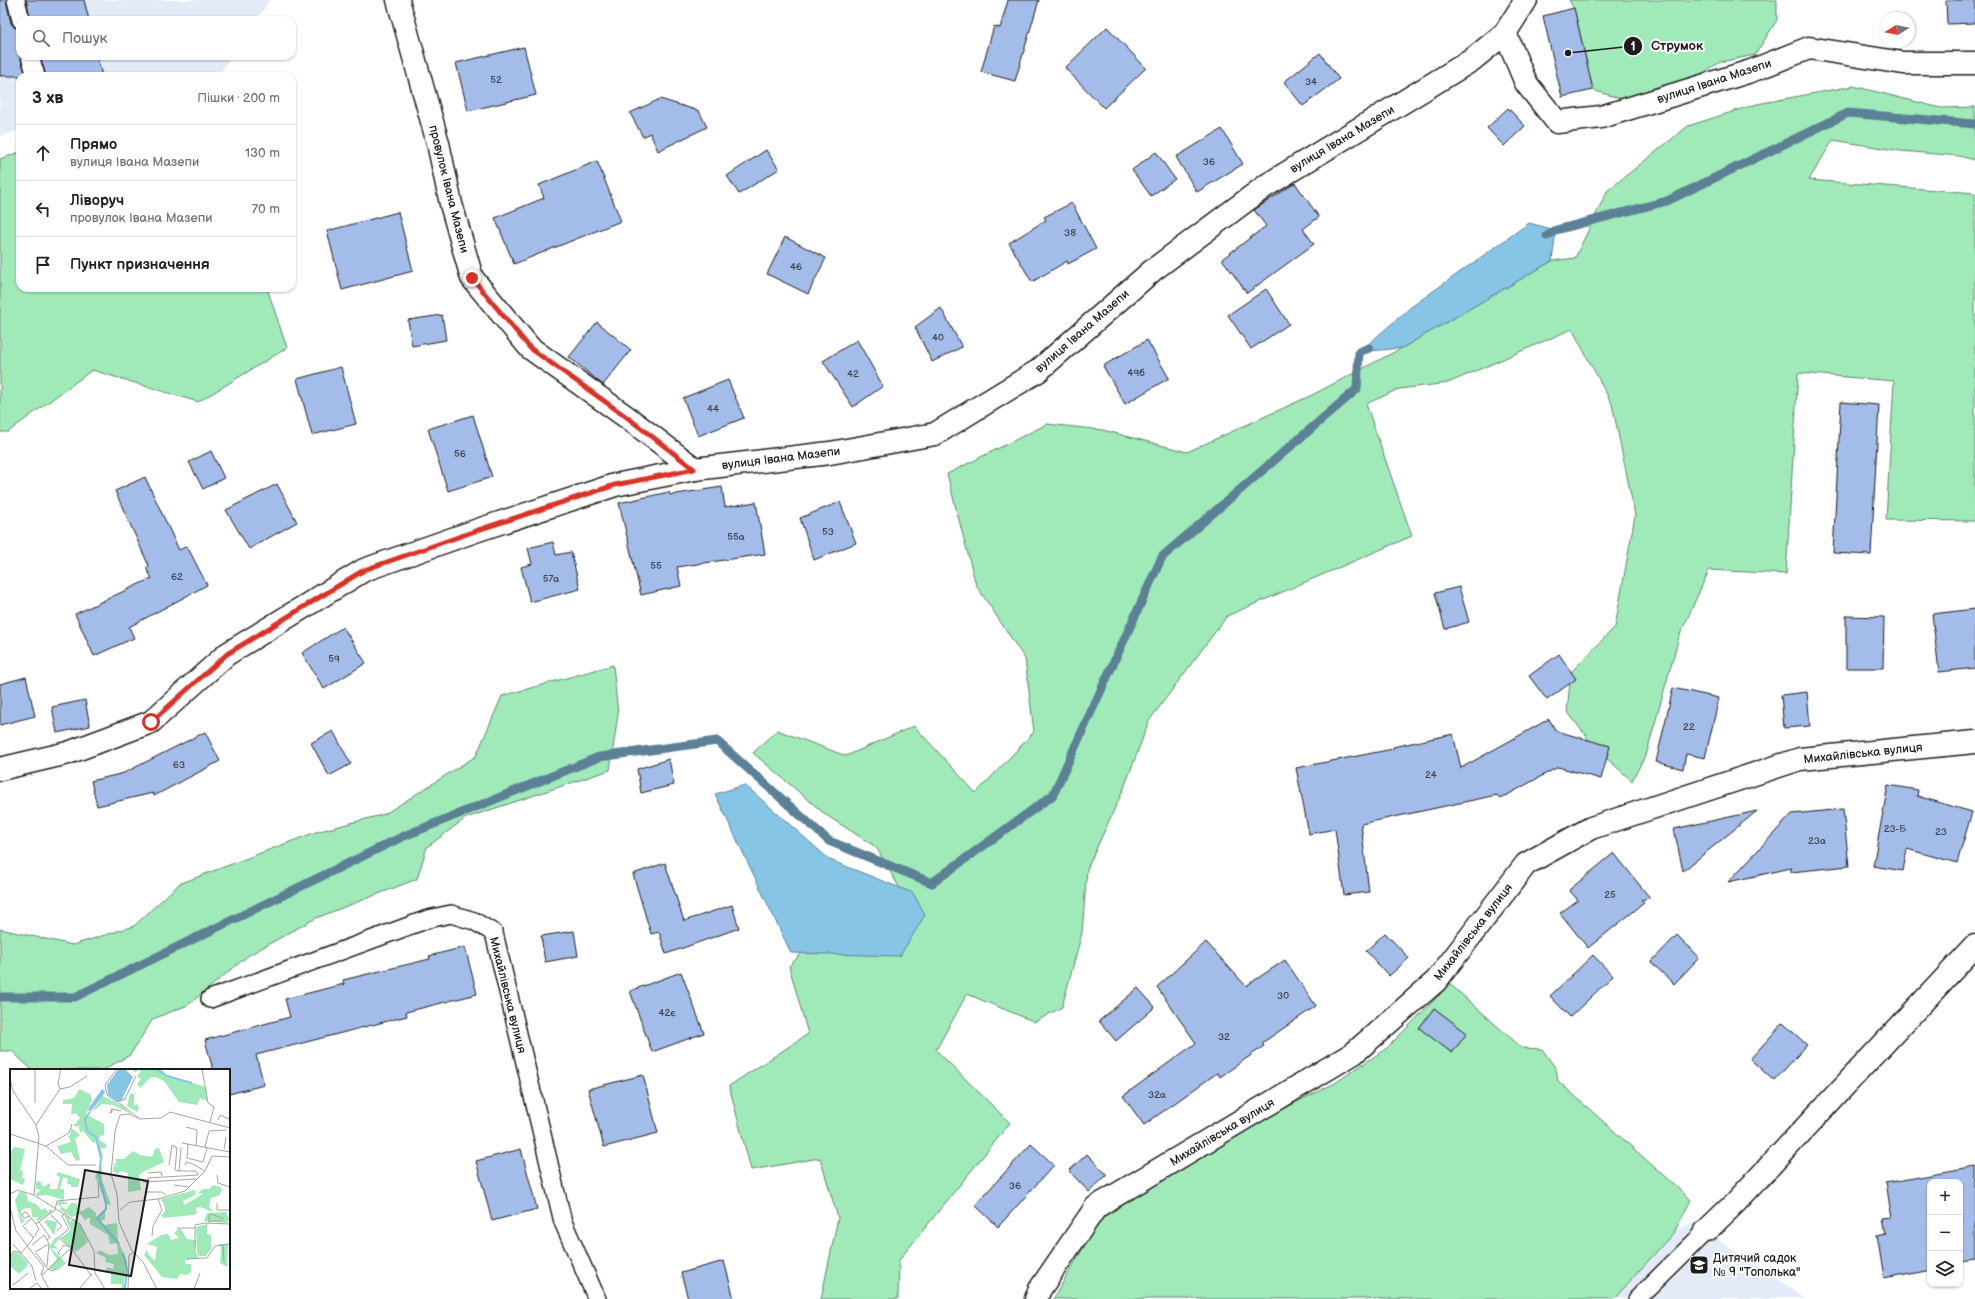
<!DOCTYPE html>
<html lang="uk">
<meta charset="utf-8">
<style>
:root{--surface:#fff;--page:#f6f6f6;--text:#202124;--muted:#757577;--line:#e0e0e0}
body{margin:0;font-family:"Balsamiq Sans",sans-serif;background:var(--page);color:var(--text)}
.controls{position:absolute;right:12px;bottom:12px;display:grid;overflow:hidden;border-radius:8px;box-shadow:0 1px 3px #0004}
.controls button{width:36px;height:36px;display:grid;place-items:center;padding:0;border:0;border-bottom:1px solid var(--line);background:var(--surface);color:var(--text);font:20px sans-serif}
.compass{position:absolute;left:1879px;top:12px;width:36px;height:36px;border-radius:50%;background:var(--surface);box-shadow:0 1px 3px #0004;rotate:260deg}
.stop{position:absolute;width:12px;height:12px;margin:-9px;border:3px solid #d93025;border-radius:50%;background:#fff}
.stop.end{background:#d93025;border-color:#fff;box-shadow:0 1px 4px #0008}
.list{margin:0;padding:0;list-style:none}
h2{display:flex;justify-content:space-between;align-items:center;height:52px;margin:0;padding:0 16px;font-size:17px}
h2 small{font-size:13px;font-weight:400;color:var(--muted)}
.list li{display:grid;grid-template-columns:26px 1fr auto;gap:12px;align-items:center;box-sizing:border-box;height:56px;padding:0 16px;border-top:1px solid var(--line)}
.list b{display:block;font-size:15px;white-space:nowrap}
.list p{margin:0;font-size:13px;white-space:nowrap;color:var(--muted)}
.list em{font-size:13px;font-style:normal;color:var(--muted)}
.icon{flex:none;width:22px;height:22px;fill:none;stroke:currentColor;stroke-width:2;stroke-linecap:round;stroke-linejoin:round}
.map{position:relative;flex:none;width:1975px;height:1299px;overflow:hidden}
.search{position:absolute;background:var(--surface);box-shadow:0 1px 3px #0004;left:16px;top:16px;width:280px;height:44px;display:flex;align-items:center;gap:10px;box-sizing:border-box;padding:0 14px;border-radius:12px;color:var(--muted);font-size:15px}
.panel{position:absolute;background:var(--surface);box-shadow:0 1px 3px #0004;left:16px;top:72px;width:280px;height:220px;border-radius:12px}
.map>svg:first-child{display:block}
.built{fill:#e4ebf8}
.green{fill:#a0eab9;stroke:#5e836a}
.water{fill:#87c5e7;stroke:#5c8196}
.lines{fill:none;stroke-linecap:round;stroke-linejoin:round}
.stream{stroke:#5c8196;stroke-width:9}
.building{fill:#a4bce9;stroke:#1c1c1c}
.lane-casing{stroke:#1c1c1c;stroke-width:20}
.street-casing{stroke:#1c1c1c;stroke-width:25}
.lane{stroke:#fff;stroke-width:17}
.street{stroke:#fff;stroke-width:22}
.route{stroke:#d93025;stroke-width:5}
.labels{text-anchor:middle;stroke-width:4;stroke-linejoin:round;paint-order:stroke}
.number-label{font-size:10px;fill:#3e444f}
.street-label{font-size:12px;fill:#1c1c1c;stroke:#fff}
.poi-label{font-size:12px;fill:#1c1c1c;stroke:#fff;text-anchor:start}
.inset-river{fill:none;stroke:#87c5e7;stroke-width:2}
.inset-road{fill:none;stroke:#a4a4a4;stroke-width:1}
.view{fill:#1c1c1c;fill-opacity:0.15;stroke:#1c1c1c;stroke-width:2}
.inset-edge{fill:none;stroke:#1c1c1c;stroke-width:2}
.leader{fill:none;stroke:#1c1c1c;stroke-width:1.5}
.callout-dot{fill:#1c1c1c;stroke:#fff;stroke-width:1.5}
.mark-label{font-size:12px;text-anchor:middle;font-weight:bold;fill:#fff}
.callout-label{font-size:13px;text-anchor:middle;font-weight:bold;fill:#1c1c1c;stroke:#fff;stroke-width:4;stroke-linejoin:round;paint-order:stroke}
</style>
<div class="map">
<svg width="1975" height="1299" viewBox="0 0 1975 1299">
<rect width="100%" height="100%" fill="#fff"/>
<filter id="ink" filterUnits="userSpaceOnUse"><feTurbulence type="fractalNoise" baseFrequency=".025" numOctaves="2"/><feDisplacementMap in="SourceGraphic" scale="8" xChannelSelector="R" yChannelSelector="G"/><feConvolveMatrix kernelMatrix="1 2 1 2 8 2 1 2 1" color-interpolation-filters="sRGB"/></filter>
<g filter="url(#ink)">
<!-- built -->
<g class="built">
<polygon points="0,0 270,0 256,20 20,20 20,56 232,56 221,72 208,76 20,76 20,130 0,136"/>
<polygon points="1693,1222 1804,1299 1614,1299 1675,1231"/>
</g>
<!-- green -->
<g class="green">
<polygon points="1569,0 1777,0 1777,20 1755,55 1720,62 1684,85 1628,101 1593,90 1574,9"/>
<polygon points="1853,86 1941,108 1975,107 1975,160 1959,156 1901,151 1833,140 1809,180 1975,193 1975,521 1886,520 1894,381 1798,373 1786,574 1709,570 1679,637 1647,752 1632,781 1594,747 1567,711 1571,672 1615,627 1635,515 1612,404 1572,329 1448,383 1399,389 1366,404 1412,536 1227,616 1149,721 1124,788 1087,869 1082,933 1062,1007 1035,1022 967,994 936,1050 1010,1123 899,1260 898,1299 821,1299 838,1218 820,1158 751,1170 729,1086 808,1034 789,966 820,935 913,911 876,847 826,815 753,753 777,730 846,756 914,726 976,793 1034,732 1025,659 976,585 947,474 1047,424 1103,430 1187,452 1312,395 1402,348 1552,261 1575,258 1607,191 1688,126 1757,104"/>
<polygon points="20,152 20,288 267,288 287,348 198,402 92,370 8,432 0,432 0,159"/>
<polygon points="613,665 618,714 610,770 466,818 427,847 417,879 316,918 249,955 188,1005 153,1019 130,1055 103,1070 32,1070 12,1051 0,1051 0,929 73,945 134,926 179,884 316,832 385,814 476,756 502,696"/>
<polygon points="1450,984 1522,1048 1542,1049 1556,1069 1558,1081 1691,1200 1675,1231 1614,1299 1053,1299 1101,1218 1261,1120 1335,1083 1387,1048"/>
</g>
<!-- water -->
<g class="water">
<polygon points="1529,223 1556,230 1552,261 1402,348 1359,352 1411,307"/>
<polygon points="745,785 830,860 913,893 925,915 900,956 791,953 715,794"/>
</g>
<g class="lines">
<!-- stream -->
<g class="stream">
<polyline points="1547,236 1556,230 1667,201 1848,113 1975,124"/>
<polyline points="0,997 75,997 404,836 599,757 717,741 829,841 932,883 1053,795 1162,557 1357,389 1359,352 1369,348"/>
</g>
</g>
<!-- building -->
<g class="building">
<polygon points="0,0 6,0 11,23 14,27 20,30 20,56 26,76 0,76"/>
<polygon points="26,0 84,0 89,20 31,20"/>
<polygon points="1008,0 1039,0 1015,81 981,72 994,26 1000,28"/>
<polygon points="1946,0 1975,0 1975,23 1947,24"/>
<polygon points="1574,8 1593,90 1562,97 1543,16"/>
<polygon points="1107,27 1146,68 1104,108 1065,68"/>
<polygon points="524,47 536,95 468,111 456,63"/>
<polygon points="1320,53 1339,79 1303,106 1284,82"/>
<polygon points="40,56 97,56 102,76 46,76"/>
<polygon points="660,99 699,111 707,127 658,151 650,133 643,137 630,113"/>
<polygon points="1508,108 1525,126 1504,146 1487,128"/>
<polygon points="1222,129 1243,164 1197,192 1176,157"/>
<polygon points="766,150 779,169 739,194 727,176"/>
<polygon points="1156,152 1175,179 1151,196 1132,170"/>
<polygon points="597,161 621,221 514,264 495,218 544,198 539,185"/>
<polygon points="1295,183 1319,217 1303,229 1314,244 1247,293 1222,259 1266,226 1254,210"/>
<polygon points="1072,203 1096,249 1068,264 1067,261 1032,282 1009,243 1046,220 1044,217"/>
<polygon points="398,212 413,271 342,290 327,231"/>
<polygon points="785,237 826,258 808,294 767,274"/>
<polygon points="1266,289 1289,324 1251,349 1228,315"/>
<polygon points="941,308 962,347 932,362 915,327"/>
<polygon points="442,315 446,340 412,346 408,320"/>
<polygon points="597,322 631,350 603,385 569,357"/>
<polygon points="857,340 883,386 853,407 823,361"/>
<polygon points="1147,340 1169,378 1125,404 1103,366"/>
<polygon points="341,367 356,424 312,435 297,379"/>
<polygon points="728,380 744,418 698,436 683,398"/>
<polygon points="1841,402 1879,405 1871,555 1833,553"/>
<polygon points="473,415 492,477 448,491 428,429"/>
<polygon points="211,451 224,478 203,489 189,462"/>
<polygon points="145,477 179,550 187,546 207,585 129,627 134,638 94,656 75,614 152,578 146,568 149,566 115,491"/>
<polygon points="277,484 297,522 249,549 226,510"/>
<polygon points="722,487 725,507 756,502 765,554 677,567 681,586 641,595 619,503 669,492 670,495"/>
<polygon points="840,502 856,543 814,560 800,518"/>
<polygon points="553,542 556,555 571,552 580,589 530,602 521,567 532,564 528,548"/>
<polygon points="1459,587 1469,622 1445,629 1435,593"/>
<polygon points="1975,609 1975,668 1939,672 1932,614"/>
<polygon points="1846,616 1884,617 1883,668 1846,668"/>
<polygon points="343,627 366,663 324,689 302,653"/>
<polygon points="1559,654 1576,679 1547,700 1529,676"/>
<polygon points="26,677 35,716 0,725 0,684"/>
<polygon points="1673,688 1719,698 1705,758 1686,754 1683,769 1656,762"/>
<polygon points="1807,692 1810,726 1784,728 1781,695"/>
<polygon points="85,700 90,726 57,733 52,707"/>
<polygon points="1549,719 1556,731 1610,746 1601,779 1558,767 1500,799 1497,795 1361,824 1369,892 1344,895 1335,829 1309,834 1296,768 1393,749 1393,747 1453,734 1461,768"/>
<polygon points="333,731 351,764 329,776 311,743"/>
<polygon points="205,732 220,761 154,796 153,793 97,806 91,781 124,773"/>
<polygon points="669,759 674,785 641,793 637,769"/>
<polygon points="1888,785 1918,790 1917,796 1972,812 1957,863 1907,849 1903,871 1873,866"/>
<polygon points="1843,809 1849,866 1791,872 1791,868 1728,882 1792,814"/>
<polygon points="1757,811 1683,871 1674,829"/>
<polygon points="1614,853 1650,898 1641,900 1644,903 1588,948 1560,913 1578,900 1569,890"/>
<polygon points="665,863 684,921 732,905 739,928 666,954 659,932 651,934 633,874"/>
<polygon points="574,931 578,956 545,962 541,936"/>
<polygon points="1385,933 1409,958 1389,976 1366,951"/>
<polygon points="1677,935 1699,958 1674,984 1651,962"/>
<polygon points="1206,942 1246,986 1285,960 1316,1006 1262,1043 1264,1046 1220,1077 1217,1073 1144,1125 1123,1096 1196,1043 1157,987"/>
<polygon points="465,947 477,994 406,1012 407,1016 256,1055 264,1085 229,1094 229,1070 213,1070 205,1040 290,1017 285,999 344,984 343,980 430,959 429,956"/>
<polygon points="1593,955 1613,976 1570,1017 1550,996"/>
<polygon points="681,972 704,1033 652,1052 630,991"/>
<polygon points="1138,988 1155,1007 1116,1041 1099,1021"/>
<polygon points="1434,1008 1467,1033 1452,1053 1419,1028"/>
<polygon points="1783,1023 1807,1045 1774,1081 1750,1059"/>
<polygon points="643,1075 658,1133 604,1147 588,1089"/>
<polygon points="1031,1144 1054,1165 998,1227 975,1205"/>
<polygon points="521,1149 537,1209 492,1221 476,1161"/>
<polygon points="1087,1154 1107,1175 1089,1192 1069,1171"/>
<polygon points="1975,1167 1975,1261 1960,1263 1960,1182 1930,1182 1930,1269 1884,1278 1877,1235 1886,1233 1883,1217 1892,1216 1886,1183"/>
<polygon points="724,1261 734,1299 688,1299 681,1273"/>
</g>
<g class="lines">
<defs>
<g id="lane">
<polyline points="16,0 21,20"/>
<polyline points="30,56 36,76"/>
<polyline points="210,999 428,919 451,914 474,921 494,933 563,1222 597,1299"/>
<polyline points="1637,1299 1706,1231"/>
</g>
<g id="street">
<polyline points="398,0 438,143 451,204 472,278 530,348 628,418 695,469"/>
<polyline points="1505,33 1526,83 1557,122 1601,117 1751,71 1809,48 1903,63 1975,63"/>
<polyline points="0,769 68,753 151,722 227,654 364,570 478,530 615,485 695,469 830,453 935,434 1038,371 1153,270 1267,185 1472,60 1505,33 1526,0"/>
<polyline points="1706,1231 1736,1202 1975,946"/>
<polyline points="1036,1299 1040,1289 1096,1207 1354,1053 1436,981 1526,864 1591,828 1800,759 1975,742"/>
</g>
</defs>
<!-- lane casing -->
<use href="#lane" class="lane-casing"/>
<!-- street casing -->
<use href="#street" class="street-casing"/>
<!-- lane -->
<use href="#lane" class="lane"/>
<!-- street -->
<use href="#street" class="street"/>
</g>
</g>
<g class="lines" filter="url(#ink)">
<!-- route -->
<polyline class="route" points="151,722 227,654 364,570 478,530 615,485 694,469 628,418 530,348 472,278"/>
</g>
<!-- icons -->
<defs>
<symbol id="school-square" viewBox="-11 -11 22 22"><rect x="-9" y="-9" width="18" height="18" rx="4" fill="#1c1c1c" stroke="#fff"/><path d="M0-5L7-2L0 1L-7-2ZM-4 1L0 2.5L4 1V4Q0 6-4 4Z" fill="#fff"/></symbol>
</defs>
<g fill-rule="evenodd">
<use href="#school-square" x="1688" y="1254" width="22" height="22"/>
</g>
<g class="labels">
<!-- number labels -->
<g class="number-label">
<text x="496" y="83">52</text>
<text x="1311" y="85">34</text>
<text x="1209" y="165">36</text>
<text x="1070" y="236">38</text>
<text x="796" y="270">46</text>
<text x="938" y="341">40</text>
<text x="1136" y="376">49б</text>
<text x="853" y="377">42</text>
<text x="713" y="412">44</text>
<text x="460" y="457">56</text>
<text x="828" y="535">53</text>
<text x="736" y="540">55а</text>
<text x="656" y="569">55</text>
<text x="177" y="580">62</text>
<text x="551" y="582">57а</text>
<text x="334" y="662">59</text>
<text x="1689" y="730">22</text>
<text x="179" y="768">63</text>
<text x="1431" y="778">24</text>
<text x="1895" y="832">23-Б</text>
<text x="1941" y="835">23</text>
<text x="1817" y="844">23а</text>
<text x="1610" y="898">25</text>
<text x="1283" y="999">30</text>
<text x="667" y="1016">42є</text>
<text x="1224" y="1040">32</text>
<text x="1157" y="1098">32а</text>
<text x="1015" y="1189">36</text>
</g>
<!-- street labels -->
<g class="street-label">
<text transform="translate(1714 81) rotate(-18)" y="4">вулиця Івана Мазепи</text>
<text transform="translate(1342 139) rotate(-31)" y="4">вулиця Івана Мазепи</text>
<text transform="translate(449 189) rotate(76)" y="4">провулок Івана Мазепи</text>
<text transform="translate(1082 331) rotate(-41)" y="4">вулиця Івана Мазепи</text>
<text transform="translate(781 458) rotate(-7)" y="4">вулиця Івана Мазепи</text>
<text transform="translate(1863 753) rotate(-6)" y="4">Михайлівська вулиця</text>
<text transform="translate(1473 932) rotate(-52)" y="4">Михайлівська вулиця</text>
<text transform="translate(508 995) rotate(76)" y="4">Михайлівська вулиця</text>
<text transform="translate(1222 1132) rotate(-31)" y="4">Михайлівська вулиця</text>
</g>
<!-- poi labels -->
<g class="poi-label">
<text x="1713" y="1262">Дитячий садок<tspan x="1713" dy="14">№ 9 "Тополька"</tspan></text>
</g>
</g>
<!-- overview -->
<g transform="translate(10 1069)">
<rect width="220" height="220" fill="#fff"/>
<path d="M121,0h30l6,6 39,12 1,14 -7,-3 -3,7 -18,-3 -15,-21 -9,-4h-4l-11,11 -3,-4 4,-5 -4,-3 4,-5 -4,-1 -1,3zM69,20l11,5 2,6 -6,14 18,10v12l-3,-1 -2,5 7,4v4h-5l2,9 -3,1 -4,-16 -3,1 -10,-12 -3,2 -1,-7h-6l7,-8 -4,-5 -5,2 1,-11h-9v-4l11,-2zM120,24l4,2v11l3,-2 2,3 -2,5 -10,-6zM93,27l18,9 12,10 -20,-10 -11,-1 -10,8zM60,58l10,8 -5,4 5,21 -4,1 -5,-9 -10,2 -4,-8 14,-4 -3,-6 3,-2zM4,78l11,2 -5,21 3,1 -1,7 3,1 -2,6 -13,-6v-26zM149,79l5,14 -23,11 -2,2 2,15 -13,2v-19l-7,-2 -4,3 -4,-3v-4l5,-3 -5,2 1,-3 3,1 -2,-5h9l9,-8 7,4 12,2 3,-8zM92,97v14l9,25 -5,-1 -11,-28zM48,103l22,7 -2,8h-7v-3h-4l1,-5 -5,-2 -3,12h4v11l-17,-5 -10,1 -1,-3 5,-3 -5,-1v-7l4,-1 3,6 7,-4v6h7l3,-12 -4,-2zM203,116l9,3 -2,7 -9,3 -2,9 4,5 -13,-5 -4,1 1,5 -3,2 -31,3 -2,-3 4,-3v-5l-4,-8 34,-9v5l-12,6 1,4 19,-11 -5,-1 5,-4h6zM10,122l6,2 2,8 8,3 5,6 4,-2 3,4 3,-3 2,2 -15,10 -2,-2 3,-2h-7l-1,-9h-5l-5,2 1,9 3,1 -4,4 -6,-24zM49,132l11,2 -10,2 6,5 5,-7h5l2,7 4,1 7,-4 7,6v4l9,-6v8l-4,2 3,4 13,-2 1,18 9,20 -3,22 3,6h-6l1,-5h-11v-11l-5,-1 1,-5 6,2 1,-5 -9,-2 1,-4 -10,-5 4,-3 9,5 9,-1 -1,-11 -7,1 -2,-9 -18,-11v-7l-5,3 -5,-6 -8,3 -12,-7 1,-3 -4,-3zM216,143l3,7 -2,4 -23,-2 3,-8zM54,146l6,3 -1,4 5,-3 6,5 8,18 -12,10 -16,-14 -6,7 4,4 -7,-1 15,15 -8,7h-5l-4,-2 8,-9 -8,-12 6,-9 4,-2 3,1 9,-7zM38,151l9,2 -3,13 -10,-14zM197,155v10l4,1v14l-5,7h-7l-2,-3 -1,-26zM168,160h3l6,10 9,1v13l3,5 -14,2v4h6v8l-4,3 -7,-1 -3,5 -15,-2 -18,-22 3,-6 1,5 7,7 2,-14 -10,-3 14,-9 7,-1 3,6 8,-2 -5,-5zM208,175h10l-1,23 -7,-4 1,-16zM4,183l6,2 7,8v4l-8,8 -9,-8v-8z" fill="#a0eab9"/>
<path d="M115,0l8,8 -12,24 -3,1 -10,-7 -1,-10 11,-15zM92,20l3,2 -2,5 -13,16 -2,-3z" fill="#87c5e7"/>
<path class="inset-river" d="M146,0l11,7 25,7M80,43l-5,7 2,12 9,6 5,21 -2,18 7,28v5l-9,9 22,26M113,184l4,16 -2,20"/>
<path class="inset-road" d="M107,0l-12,16 2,10 10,7 8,-3 11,-23M192,0l6,34 6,4 -4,15M0,9l3,13 23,34 3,12 -5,58 46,29 14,27 1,22 10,16M50,20l-2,-6 3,-14M25,34v-34M109,34l20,15M102,40v3l-2,1 2,-4 9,2M208,51l2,-5 9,4M26,56l24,-36 10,-2 17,-11M176,58l11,3 -1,16M0,65l36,12 22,19h28M172,74l48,9M178,75l-1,14 16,4 4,-14M36,77l23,-13 3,-9M195,78l4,-16 17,-1M171,79l-2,23h17l3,4M214,80l2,-12M220,86v34M159,96l3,-20 5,3 -2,22 4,1M175,96l1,-3 7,2 12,7M138,104l13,-1 1,4M207,106l1,8 12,4M133,113l54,-3M138,113v-4l50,-3M164,116l15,2M136,123h16l4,3M0,125l8,-4 16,5M207,134v7h13M0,138l6,24 11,14M110,141l10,-8 28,-3 27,-8 20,-20 7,-15 18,1M41,146l11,11 -5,5M20,147l-6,2 -2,-4 4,-2 10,12M21,150l-8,7 10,11M199,152h12l2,-3 -13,-4 -1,1v8M167,159h18M50,167l9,-7 -7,-13 3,-3M142,167l1,-10 9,-16 -4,-11M50,170l10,8M37,171l2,4 -2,22M3,175l19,22 4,15M213,175l1,18M22,176l12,-10 3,5 3,-3 -11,-15M17,177l17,21 -3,7 8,15M185,178v-22l10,-2 25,1M25,183l14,-8M26,184l12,16 5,2 3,-2M50,186l-2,-2 6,-8 6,2 21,28M0,188l4,-6 7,2 11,-13 7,-11 -3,-5 19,-14 2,-9 42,-4 -1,-14M177,190l20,-1 8,-12 15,-2M32,206l29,-27M3,216l15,-12M19,220l8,-6 5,6M69,220l13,-15M118,220l1,-34 4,-2M147,220l-14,-27 -11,-11 -13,-29 -2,-28 -6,-20 4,-43 5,-16 9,-1 11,5 21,-1 9,-6 60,16M184,220l6,-16"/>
<path class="view" d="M75,101l63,11 -17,95 -62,-11z"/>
<rect width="220" height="220" class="inset-edge"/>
</g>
<!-- callouts -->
<path class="leader" d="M1568 53L1633 46"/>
<g class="callout-dot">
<circle cx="1568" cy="53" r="4"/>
<circle cx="1633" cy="46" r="10"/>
</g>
<g class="mark-label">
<text x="1633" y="50">1</text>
</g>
<g class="callout-label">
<text x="1677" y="50">Струмок</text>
</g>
</svg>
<div class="controls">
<button>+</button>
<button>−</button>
<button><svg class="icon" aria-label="layers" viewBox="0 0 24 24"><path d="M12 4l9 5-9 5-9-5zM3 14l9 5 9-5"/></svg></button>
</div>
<svg class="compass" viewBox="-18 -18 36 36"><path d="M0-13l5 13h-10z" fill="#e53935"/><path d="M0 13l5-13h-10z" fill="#757577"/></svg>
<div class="stop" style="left:151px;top:722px"></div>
<div class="stop end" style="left:472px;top:278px"></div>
<div class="search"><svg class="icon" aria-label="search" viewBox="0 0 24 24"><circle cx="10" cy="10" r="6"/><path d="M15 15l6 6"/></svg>Пошук</div>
<section class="panel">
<h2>3 хв<small>Пішки · 200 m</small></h2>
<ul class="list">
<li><svg class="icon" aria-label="ahead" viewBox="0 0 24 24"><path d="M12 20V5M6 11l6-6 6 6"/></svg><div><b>Прямо</b><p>вулиця Івана Мазепи</p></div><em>130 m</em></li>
<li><svg class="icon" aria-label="left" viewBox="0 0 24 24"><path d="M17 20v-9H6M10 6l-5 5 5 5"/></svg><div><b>Ліворуч</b><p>провулок Івана Мазепи</p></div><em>70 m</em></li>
<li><svg class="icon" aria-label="arrive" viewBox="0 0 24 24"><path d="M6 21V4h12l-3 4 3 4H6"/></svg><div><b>Пункт призначення</b></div></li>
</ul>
</section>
</div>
